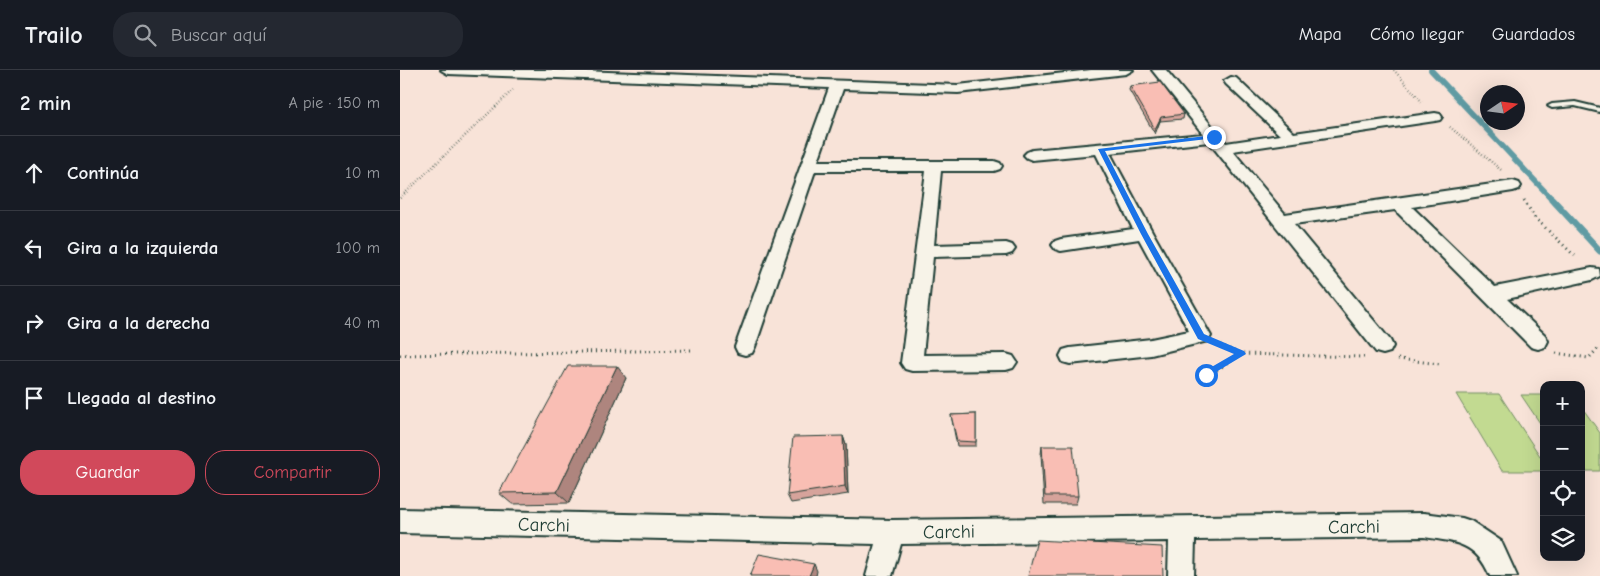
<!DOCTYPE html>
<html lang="es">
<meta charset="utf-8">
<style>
:root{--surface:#171b24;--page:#242831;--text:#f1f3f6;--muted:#9ea1a6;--line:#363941;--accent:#d1495b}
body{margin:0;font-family:"Comic Neue",sans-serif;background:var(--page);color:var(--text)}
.controls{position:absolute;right:15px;bottom:15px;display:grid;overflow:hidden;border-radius:10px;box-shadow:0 5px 20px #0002}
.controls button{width:45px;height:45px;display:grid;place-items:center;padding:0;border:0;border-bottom:1px solid var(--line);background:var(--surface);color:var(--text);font:25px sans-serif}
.compass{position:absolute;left:1080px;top:15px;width:45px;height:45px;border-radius:50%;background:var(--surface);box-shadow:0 5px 20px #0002;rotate:77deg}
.stop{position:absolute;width:15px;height:15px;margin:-11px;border:4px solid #1a73e8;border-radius:50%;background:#fff}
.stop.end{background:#1a73e8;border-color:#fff;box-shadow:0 1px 5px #0008}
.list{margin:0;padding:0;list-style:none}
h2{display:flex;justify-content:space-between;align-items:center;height:65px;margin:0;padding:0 20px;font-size:21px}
h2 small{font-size:16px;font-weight:400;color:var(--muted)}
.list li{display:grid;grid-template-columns:32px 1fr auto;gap:15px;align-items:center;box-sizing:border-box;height:75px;padding:0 20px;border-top:1px solid var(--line)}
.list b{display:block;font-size:19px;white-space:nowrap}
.list em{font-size:16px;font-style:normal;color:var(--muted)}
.actions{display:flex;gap:10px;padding:15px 20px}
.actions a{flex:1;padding:11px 0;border:1px solid var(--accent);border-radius:20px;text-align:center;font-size:18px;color:var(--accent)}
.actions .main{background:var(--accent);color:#fff}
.icon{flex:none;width:28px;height:28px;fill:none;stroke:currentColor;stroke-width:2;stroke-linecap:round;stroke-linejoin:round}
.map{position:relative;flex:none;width:1200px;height:506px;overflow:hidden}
header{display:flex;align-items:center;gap:30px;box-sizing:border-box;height:70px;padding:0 25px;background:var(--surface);border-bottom:1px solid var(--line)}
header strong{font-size:24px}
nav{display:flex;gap:28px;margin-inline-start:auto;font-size:18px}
.search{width:350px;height:45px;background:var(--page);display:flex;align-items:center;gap:12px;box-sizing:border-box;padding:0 18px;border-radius:20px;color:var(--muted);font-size:19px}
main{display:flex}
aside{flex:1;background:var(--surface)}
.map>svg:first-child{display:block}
.green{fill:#c2da91;stroke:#708c62}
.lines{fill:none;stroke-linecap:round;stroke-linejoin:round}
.stream-far1{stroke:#619ba3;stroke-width:5.5}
.stream{stroke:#619ba3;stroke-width:7}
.lane-casing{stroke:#1f3d34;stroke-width:4}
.street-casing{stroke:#1f3d34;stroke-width:4}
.path-far2{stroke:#1f3d34;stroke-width:2.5;stroke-dasharray:0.5 2.5;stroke-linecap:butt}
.path-far1{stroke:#1f3d34;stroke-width:3;stroke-dasharray:1 4;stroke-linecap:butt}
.path{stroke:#1f3d34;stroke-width:4;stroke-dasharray:1 4.5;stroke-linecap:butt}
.lane{fill:#f7f3e8;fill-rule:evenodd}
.street{fill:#f7f3e8;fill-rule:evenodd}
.wall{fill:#d6a39b;stroke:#1f3d34}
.shaded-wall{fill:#ae857e;stroke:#1f3d34}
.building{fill:#f9beb4;stroke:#1f3d34}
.route{fill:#1a73e8}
.labels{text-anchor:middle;stroke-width:4;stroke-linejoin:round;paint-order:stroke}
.near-street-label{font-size:19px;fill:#1f3d34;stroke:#f7f3e8}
</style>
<header>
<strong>Trailo</strong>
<div class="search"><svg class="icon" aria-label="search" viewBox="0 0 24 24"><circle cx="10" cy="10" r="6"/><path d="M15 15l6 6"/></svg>Buscar aquí</div>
<nav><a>Mapa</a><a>Cómo llegar</a><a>Guardados</a></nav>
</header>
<main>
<aside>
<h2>2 min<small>A pie · 150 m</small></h2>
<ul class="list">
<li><svg class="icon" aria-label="ahead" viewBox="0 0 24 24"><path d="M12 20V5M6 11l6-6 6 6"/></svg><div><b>Continúa</b></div><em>10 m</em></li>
<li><svg class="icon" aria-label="left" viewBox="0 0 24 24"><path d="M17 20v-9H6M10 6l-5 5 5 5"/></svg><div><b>Gira a la izquierda</b></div><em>100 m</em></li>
<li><svg class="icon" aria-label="right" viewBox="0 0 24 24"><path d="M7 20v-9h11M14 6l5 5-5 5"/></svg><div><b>Gira a la derecha</b></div><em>40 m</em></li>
<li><svg class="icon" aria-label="arrive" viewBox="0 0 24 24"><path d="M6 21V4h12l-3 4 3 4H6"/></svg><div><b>Llegada al destino</b></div></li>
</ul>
<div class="actions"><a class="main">Guardar</a><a>Compartir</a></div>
</aside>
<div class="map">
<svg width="1200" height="506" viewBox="0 0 1200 506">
<rect width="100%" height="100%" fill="#f8e3d8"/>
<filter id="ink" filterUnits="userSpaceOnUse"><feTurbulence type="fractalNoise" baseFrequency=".02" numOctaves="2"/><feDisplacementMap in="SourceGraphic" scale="10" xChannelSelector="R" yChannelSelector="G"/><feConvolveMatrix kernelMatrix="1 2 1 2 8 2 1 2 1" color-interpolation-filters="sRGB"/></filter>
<g filter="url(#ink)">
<!-- green -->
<g class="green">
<polygon points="1056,324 1099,324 1144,392 1144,401 1102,401"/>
<polygon points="1121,325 1144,325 1144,359"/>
<polygon points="1181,336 1200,363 1200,401 1181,401"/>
</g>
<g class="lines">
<!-- stream-far1 -->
<polyline class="stream-far1" points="1031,0 1153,130"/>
<!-- stream -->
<polyline class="stream" points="1152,129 1200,181"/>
<defs>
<polygon id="lane" points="1175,32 1200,38 1200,42 1175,36 1152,38 1148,36 1152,34"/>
<g id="street">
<polygon points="41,0 154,0 558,15 691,0 733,0 726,4 558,23 443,19 418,91 594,91 600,93 602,96 600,99 594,101 541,101 534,175 606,173 612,175 615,179 612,183 606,185 533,187 523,285 606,284 613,286 617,292 613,298 606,300 512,301 505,299 501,293 526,101 415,101 355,277 352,283 345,285 338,283 335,277 429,18 48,4"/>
<polygon points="752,0 766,0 826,73 880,65 826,14 824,11 831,7 836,8 894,63 1035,43 1040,44 1042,47 1040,50 1035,51 833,81 885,144 1113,111 1119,113 1121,116 1119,119 1113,121 1012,137 1095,217 1192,198 1199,199 1200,206 1192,210 1107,229 1145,265 1148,271 1145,277 1138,279 1131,277 995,140 894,154 990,270 993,276 990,282 983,284 976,282 809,72 710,83 753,163 811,266 808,271 751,285 670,294 663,292 660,286 663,280 670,278 751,269 789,261 739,169 661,181 655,179 652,175 655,171 661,169 733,159 696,84 632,90 627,88 624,85 627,82 632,80 803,64"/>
<path d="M0,439l492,11 532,-7 38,5 9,3 30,20 16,35h-27c-14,-33 -33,-34 -66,-39l-229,3 -1,36h-26l1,-35 -268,3 -9,32h-26l9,-32 -475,-11z"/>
</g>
</defs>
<!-- lane casing -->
<use href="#lane" class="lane-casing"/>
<!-- street casing -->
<use href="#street" class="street-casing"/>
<!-- path-far2 -->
<g class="path-far2">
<polyline points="994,0 1022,32"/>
<polyline points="1050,57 1101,100"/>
<polyline points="0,128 113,20"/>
</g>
<!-- path-far1 -->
<g class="path-far1">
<polyline points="1124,130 1135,148 1177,188"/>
<polyline points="820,275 841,284 964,287"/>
<polyline points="1156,283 1189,288 1200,276"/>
<polyline points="0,285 292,280"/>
<polyline points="998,289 1040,294"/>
<polyline points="822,296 841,284"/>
</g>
<!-- path -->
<polyline class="path" points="807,305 824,295"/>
<!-- lane -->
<use href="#lane" class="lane"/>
<!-- street -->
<use href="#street" class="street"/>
</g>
<!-- wall -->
<g class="wall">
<polygon points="730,16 784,44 783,49 760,51 755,64 729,20"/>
<polygon points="226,308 169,433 112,434 99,423"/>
<polygon points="576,344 576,376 557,376 551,345"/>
<polygon points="443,366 446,375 448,424 391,433 387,425"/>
<polygon points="642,376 678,426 676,434 644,434 641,384"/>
</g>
<!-- shaded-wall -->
<g class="shaded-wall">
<polygon points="761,47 760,51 755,64 755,59"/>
<polygon points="217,296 226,308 169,433 157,422"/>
<polygon points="443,366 446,375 448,424 445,416"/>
<polygon points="414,494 417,501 416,506 409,506"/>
</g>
<!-- building -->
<g class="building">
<polygon points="760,12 784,44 761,47 755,59 730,16"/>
<polygon points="168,296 217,296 157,422 99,423"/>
<polygon points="576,344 576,372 557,371 551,345"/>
<polygon points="443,366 445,416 387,425 393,367"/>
<polygon points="642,376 673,376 678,426 645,426"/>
<polygon points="637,470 762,477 763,506 628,506"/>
<polygon points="359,484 414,494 409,506 350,506"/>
</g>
</g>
<!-- route -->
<polygon class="route" points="814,65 816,68 705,81 748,164 804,264 844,281 846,284 806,308 802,305 803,302 834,284 798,269 741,164 698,79"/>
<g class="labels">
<!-- near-street labels -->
<g class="near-street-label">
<text transform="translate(144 454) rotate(1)" y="7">Carchi</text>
<text transform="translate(954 456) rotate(-1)" y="7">Carchi</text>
<text transform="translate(549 461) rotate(-1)" y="7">Carchi</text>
</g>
</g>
</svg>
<div class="controls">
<button>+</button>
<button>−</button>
<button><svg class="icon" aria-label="locate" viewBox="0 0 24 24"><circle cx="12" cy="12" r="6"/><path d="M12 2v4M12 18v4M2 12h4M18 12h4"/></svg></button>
<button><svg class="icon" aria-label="layers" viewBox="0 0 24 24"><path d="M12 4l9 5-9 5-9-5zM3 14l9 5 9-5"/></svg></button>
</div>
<svg class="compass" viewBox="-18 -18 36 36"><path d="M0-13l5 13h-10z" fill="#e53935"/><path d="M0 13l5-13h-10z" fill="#9ea1a6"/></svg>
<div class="stop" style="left:806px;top:305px"></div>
<div class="stop end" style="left:814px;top:67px"></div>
</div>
</main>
